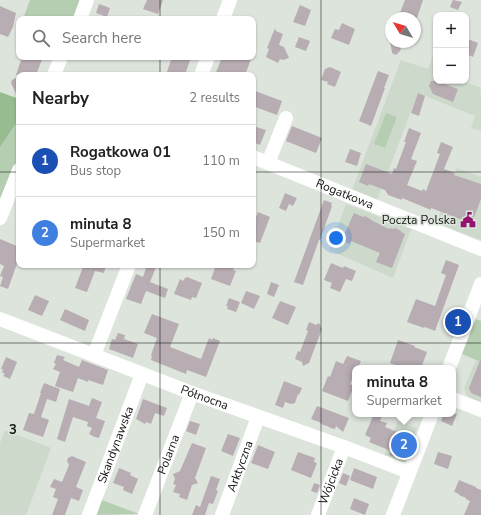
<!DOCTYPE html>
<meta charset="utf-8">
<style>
:root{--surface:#fff;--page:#f6f6f6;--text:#222;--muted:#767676;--line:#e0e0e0;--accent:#93146f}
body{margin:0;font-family:"Nunito Sans",sans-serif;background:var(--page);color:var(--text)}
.controls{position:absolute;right:12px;top:12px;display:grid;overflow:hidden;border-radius:8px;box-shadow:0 1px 3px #0004}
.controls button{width:36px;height:36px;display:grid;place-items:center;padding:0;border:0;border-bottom:1px solid var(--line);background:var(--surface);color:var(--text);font:20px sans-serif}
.compass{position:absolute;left:385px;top:12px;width:36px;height:36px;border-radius:50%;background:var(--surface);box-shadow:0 1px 3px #0004;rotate:308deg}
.you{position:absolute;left:336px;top:238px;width:14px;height:14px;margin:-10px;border:3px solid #fff;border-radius:50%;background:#1a73e8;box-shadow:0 0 0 6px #1a73e833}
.badge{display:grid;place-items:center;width:26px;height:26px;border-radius:50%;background:var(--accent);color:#fff;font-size:13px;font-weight:700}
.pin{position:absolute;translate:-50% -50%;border:2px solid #fff;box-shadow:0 1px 4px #0006}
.popup{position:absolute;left:352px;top:365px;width:104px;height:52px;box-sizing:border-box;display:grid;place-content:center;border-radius:8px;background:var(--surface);filter:drop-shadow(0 1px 3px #0005);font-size:13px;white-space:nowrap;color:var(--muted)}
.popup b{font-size:15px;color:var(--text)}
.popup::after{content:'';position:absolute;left:50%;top:100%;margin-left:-8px;border:8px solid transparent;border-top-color:var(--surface)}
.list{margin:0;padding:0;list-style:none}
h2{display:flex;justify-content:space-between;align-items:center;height:52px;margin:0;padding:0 16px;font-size:17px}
h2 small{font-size:13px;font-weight:400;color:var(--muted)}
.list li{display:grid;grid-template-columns:26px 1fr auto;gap:12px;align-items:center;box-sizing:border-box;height:72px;padding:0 16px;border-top:1px solid var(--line)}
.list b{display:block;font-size:15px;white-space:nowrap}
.list p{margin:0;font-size:13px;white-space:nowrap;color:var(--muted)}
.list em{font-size:13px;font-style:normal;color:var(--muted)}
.icon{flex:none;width:22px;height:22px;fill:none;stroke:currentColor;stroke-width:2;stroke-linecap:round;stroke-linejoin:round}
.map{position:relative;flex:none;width:481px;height:515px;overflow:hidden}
.search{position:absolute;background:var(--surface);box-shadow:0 1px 3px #0004;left:16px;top:16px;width:240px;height:44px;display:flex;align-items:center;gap:10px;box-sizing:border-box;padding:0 14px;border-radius:8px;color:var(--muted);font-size:15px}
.panel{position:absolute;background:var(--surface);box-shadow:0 1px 3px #0004;left:16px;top:72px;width:240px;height:196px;border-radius:8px}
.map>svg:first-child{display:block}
.built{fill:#cdd9cb}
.green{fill:#b5ceb1}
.forest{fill:#97bc90}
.building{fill:#b7adb3}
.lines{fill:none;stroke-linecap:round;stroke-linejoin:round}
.minor{stroke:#fff;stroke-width:14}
.grid{fill:none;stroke:#141613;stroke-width:1;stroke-opacity:0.55}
.labels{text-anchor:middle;stroke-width:3.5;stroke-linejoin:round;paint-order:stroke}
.street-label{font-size:12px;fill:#141613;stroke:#dde4dc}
.poi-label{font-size:12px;fill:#141613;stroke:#dde4dc;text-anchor:end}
.grid-label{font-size:13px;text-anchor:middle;font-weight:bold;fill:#141613;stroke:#dde4dc;stroke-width:3.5;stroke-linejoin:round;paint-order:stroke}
</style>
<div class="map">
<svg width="481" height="515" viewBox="0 0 481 515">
<rect width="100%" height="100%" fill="#dde4dc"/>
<!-- built -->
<g class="built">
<polygon points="436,47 436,81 462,81 481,88 480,92 481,93 481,131 471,128 475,116 418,93 377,200 352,190 401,60 428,69"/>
<polygon points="457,168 481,177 481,240 436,223"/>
<polygon points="346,204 411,229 393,278 329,250"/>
<polygon points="476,360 481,362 481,402 468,397 464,388"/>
<polygon points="398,421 417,428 404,463 384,456"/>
<polygon points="5,430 51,448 26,515 0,515 0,443"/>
</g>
<!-- green -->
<g class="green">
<polygon points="30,0 84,0 76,19 23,19"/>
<polygon points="386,113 397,117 385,148 374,144"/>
<polygon points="19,119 19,159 0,211 0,147"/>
<polygon points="476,319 481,321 481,362 462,354"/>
<polygon points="99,499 139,514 92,515"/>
</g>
<!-- forest -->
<polygon class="forest" points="0,92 19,99 19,119 0,147"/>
<!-- building -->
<g class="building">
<polygon points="147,0 163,0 158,14 143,9"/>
<polygon points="405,0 423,0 417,18 398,18"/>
<polygon points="453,0 462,2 458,10 450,7"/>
<polygon points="99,4 110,8 107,17 96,13"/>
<polygon points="300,5 311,10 305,26 293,22"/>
<polygon points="0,6 16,13 13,27 8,37 0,34"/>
<polygon points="342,23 355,29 349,45 331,38 335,29 339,30"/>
<polygon points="275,28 276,31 283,34 279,45 284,47 289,58 283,60 280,59 278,63 266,57 269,49 267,48"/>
<polygon points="299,37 310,41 306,51 295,47"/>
<polygon points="468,39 478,43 473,57 466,54 466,43"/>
<polygon points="390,42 403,42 400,51 396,55 392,53 392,52"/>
<polygon points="22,57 43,57 36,75 16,75"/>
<polygon points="172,57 191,57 185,75 166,75"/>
<polygon points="222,57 230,57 236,59 237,57 245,57 251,59 245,75 215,75"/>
<polygon points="330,67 341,72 335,87 327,84 328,82 321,80 325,69"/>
<polygon points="378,71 389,75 384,88 385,88 371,126 359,121"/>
<polygon points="19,76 19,100 11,83 12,80"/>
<polygon points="431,81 443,81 442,83 458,89 453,102 433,94 429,86"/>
<polygon points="253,90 282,101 277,115 253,106"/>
<polygon points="418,93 425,96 419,116 411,113"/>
<polygon points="253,126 266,130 260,145 253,142"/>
<polygon points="292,126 322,138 316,153 286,141"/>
<polygon points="409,128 421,133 411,159 417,161 407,185 422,191 423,189 426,191 440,154 437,153 441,142 453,147 444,169 455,173 454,175 481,184 481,199 473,220 468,222 431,208 431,210 402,198 402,200 388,195 385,190 369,184 368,186 359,182 366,164 392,174 394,168 396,169 406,142 404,142"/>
<polygon points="350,149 361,153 357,166 345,162"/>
<polygon points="285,193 297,198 293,206 289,204 286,211 279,208"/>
<polygon points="324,200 332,203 331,206 332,206 320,240 319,240 303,285 294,282"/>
<polygon points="258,212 270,217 260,243 253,241 253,225"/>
<polygon points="354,213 363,217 365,216 370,219 371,220 389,229 390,228 393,229 395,228 401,231 401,232 405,234 392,268 376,262 380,253 351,241 349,244 342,240"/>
<polygon points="0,239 19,247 19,258 8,289 0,286 3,277 0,276 4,266 0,264"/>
<polygon points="446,260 459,265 435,331 425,327 424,328 407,322 416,299 435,306 446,275 441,273"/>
<polygon points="331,263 343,268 344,266 356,271 352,281 346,279 340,292 330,288 332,283 324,280"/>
<polygon points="83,265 106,265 104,273 95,271 87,292 75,288 83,267"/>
<polygon points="147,265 157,265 150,282 168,289 165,298 146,291 141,304 126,299 136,274 143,277"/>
<polygon points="216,265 227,265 234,268 233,270 236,271 230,286 211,279"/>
<polygon points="187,277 202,283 196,298 192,297 191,300 174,294 180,279 183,281 185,278 186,278"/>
<polygon points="271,282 279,285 274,297 267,294"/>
<polygon points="246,291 260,296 254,309 241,303"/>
<polygon points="35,295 49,301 42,316 28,310"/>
<polygon points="229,298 240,302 236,312 227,309 228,306 226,306"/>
<polygon points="280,301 296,307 288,325 272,318"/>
<polygon points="65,309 89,320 85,331 60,320"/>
<polygon points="152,314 179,324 170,347 201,359 209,338 212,340 213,338 220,341 206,377 187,370 186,374 151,360 152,356 151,355 157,338 144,333"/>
<polygon points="309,322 316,325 319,323 322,329 309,363 303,366 302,362 295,359 298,351 300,352 308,331 306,330"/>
<polygon points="118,333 125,335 124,339 138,344 133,358 109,349 112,339 115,340"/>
<polygon points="398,340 415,346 414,347 427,352 421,368 403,368 390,363"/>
<polygon points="57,355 65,357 63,360 79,367 82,360 108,370 103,385 88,380 88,382 78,378 73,392 55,386 60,372 53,369 56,364 54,363"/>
<polygon points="347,356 361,361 358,368 355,368 355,372 350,384 354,386 348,401 322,391 328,376 330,377 336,361 343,364"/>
<polygon points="6,357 17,362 10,379 3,376 5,374 2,372 3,369 1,369"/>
<polygon points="481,358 481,397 471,393 469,388"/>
<polygon points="284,381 302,388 299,395 298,394 295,403 291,404 285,402 283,408 275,405"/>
<polygon points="44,383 60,389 56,402 47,399 41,417 49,420 43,437 23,430 29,413 34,414 41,393 40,393"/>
<polygon points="92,398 102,402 96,418 105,421 99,438 95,437 89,434 92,428 87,426 88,422 73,417 65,442 57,439 69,399 89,406"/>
<polygon points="143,399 167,408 164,416 155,413 151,424 146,422 145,424 136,419"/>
<polygon points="317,406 349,418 343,432 336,426 335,429 331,428 327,426 323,425 319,422 311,419"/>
<polygon points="374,414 383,414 380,421 387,423 385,427 410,437 402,460 389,455 391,451 369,442 371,438 365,435"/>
<polygon points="444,414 457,414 452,426 441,421"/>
<polygon points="190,421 200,424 196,435 186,431"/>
<polygon points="228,434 240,438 233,456 221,451"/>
<polygon points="192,443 206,448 195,478 198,483 192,485 187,500 179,497 180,494 173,492 176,485 173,484 175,479 173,474 180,471"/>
<polygon points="258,445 275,452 268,469 251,463"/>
<polygon points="298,452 315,458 314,462 317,463 311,478 291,470"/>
<polygon points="438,452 452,456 448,469 434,464"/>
<polygon points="72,456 86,462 76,487 83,490 79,501 71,498 65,515 52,515 58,499 53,497 56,489 50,487 54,479 62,482 69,465 67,461 68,458"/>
<polygon points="119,468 131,473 130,475 138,479 132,494 123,490 124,487 113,483"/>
<polygon points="354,468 377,477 373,489 350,480"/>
<polygon points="343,473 350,476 346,486 339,483"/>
<polygon points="211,476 220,479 216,490 218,491 213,504 209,503 205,515 192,515 196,505 200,507"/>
<polygon points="459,480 476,487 476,488 481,490 481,515 464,515 470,501 466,499 466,498 459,495 459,494 454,492"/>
<polygon points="314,483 320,485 317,493 311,491"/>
<polygon points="354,498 369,504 365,515 350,509"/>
</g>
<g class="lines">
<!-- minor -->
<g class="minor">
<polyline points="80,19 87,0"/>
<polyline points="223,19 230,0"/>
<polyline points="54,75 61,57"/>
<polyline points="201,75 208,57"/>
<path id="s1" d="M253,157l228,92"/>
<polyline points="268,163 286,118"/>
<polyline points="0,218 19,170"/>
<path id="s2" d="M0,319l192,74 152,54 65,25"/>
<polyline points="94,355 129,265"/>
<polyline points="449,368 481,284"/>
<polyline points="453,399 481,410"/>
<path id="s3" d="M89,515l53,-141"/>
<path id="s4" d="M145,515l47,-122"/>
<path id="s5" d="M222,515l36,-98"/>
<path id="s6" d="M318,515l26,-68"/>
<polyline points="393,515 432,414"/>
</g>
</g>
<!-- grid -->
<path class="grid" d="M160,0v19M321,0v515M160,57v18M0,172h19M253,172h228M160,265v250M0,343h481"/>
<!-- icons -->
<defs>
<symbol id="civic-bare" viewBox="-9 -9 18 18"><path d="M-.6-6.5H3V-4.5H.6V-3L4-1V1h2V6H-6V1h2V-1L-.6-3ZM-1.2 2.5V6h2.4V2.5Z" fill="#93146f" stroke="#dde4dc" stroke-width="2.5" paint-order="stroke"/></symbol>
</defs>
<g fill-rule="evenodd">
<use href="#civic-bare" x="457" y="209" width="22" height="22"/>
</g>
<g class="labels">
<!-- street labels -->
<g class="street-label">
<text dy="4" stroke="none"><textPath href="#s1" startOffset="99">Rogatkowa</textPath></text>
<text dy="4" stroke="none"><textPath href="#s2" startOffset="219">Północna</textPath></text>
<text dy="4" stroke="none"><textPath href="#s3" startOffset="75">Skandynawska</textPath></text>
<text dy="4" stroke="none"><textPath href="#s4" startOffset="65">Polarna</textPath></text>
<text dy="4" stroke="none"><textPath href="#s5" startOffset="52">Arktyczna</textPath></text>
<text dy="4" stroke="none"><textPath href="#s6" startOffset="36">Wójcicka</textPath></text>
</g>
<!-- poi labels -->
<g class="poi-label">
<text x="456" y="224">Poczta Polska</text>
</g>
</g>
<g class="grid-label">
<text x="13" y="434">3</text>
</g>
</svg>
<div class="controls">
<button>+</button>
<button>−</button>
</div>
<svg class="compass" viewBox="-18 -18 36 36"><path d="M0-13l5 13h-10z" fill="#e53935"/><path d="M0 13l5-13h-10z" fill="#767676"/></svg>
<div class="you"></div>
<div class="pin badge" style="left:458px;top:322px;background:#1a4fb4">1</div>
<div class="pin badge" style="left:404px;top:445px;background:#3f7fe0">2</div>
<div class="popup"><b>minuta 8</b>Supermarket</div>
<div class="search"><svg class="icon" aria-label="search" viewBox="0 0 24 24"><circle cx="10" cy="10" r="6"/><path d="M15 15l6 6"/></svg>Search here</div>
<section class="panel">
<h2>Nearby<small>2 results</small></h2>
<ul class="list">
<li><span class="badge" style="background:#1a4fb4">1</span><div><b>Rogatkowa 01</b><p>Bus stop</p></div><em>110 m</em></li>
<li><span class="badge" style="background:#3f7fe0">2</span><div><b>minuta 8</b><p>Supermarket</p></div><em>150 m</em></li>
</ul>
</section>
</div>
